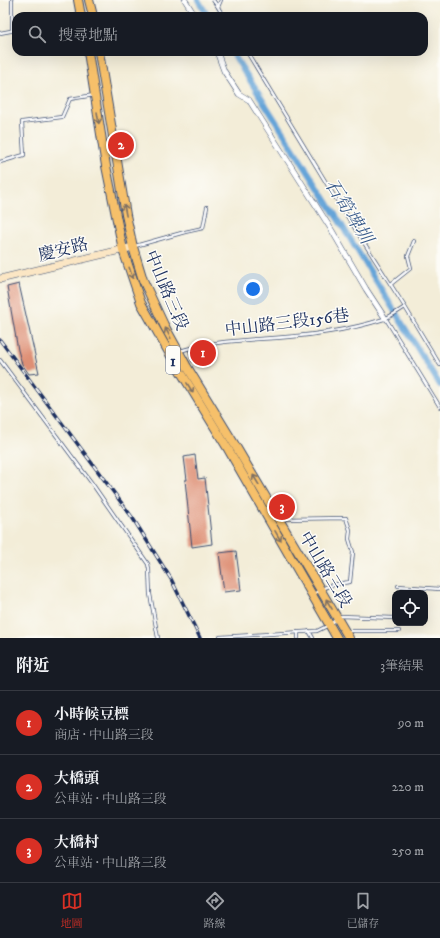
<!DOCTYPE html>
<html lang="zh-TW">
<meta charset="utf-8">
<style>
:root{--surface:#171b24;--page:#242831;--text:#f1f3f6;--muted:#9ea1a6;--line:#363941;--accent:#d93025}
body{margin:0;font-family:"IM FELL DW Pica","Noto Serif TC",serif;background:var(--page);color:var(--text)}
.controls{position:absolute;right:12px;bottom:12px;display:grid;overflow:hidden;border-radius:8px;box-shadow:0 4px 16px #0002}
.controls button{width:36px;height:36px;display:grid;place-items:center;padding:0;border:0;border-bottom:1px solid var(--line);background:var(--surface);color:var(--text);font:20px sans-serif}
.you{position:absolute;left:253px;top:289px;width:14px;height:14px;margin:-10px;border:3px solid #fff;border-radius:50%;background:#1a73e8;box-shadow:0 0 0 6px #1a73e833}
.badge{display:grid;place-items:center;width:26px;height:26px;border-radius:50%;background:var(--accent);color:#fff;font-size:13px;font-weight:700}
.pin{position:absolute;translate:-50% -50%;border:2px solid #fff;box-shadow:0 1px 4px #0006}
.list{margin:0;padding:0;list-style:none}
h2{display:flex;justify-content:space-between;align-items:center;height:52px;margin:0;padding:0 16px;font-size:17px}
h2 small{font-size:13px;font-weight:400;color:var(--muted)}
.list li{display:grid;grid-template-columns:26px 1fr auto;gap:12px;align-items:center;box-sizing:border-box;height:64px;padding:0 16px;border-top:1px solid var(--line)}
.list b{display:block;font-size:15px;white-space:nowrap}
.list p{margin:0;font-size:13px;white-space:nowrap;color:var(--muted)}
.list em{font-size:13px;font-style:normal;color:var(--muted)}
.icon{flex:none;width:22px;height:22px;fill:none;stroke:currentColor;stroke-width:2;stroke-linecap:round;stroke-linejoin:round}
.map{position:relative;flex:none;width:440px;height:638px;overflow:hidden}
.search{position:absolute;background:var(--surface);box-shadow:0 4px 16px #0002;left:12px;right:12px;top:12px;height:44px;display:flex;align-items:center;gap:10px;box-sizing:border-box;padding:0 14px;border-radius:12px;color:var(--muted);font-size:15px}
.sheet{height:244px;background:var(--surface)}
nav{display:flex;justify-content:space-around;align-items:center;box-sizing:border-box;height:56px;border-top:1px solid var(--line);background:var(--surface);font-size:11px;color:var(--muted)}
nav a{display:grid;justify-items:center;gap:2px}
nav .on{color:var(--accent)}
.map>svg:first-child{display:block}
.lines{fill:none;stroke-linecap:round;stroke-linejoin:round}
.canal{stroke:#65a4d8;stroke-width:6}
.building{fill:#de8f75}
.lane-casing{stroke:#3b4c70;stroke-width:4}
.street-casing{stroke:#3b4c70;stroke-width:6}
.secondary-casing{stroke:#3b4c70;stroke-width:8}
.primary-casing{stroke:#3b4c70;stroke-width:10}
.lane{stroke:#fff;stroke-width:2.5}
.street{stroke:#fff;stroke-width:5}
.secondary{stroke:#fbe6c4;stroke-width:7}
.primary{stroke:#f6c06b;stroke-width:8}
.rail-casing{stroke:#1b2f5e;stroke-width:3.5}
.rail{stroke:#fdfcf7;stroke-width:2;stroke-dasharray:6;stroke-linecap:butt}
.oneway{stroke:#7e7064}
.labels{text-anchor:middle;stroke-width:3;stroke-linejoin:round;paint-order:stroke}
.shield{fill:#fdfcf7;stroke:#5f6c8c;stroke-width:1}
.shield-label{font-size:16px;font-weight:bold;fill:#1b2f5e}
.street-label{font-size:17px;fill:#1b2f5e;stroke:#fdfcf7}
.water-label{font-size:18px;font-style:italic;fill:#355889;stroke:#fdfcf7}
</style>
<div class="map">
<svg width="440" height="638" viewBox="0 0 440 638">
<rect width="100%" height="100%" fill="#fdfcf7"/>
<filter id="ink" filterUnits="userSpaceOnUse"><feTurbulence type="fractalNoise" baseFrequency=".025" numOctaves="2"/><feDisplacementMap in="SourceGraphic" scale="8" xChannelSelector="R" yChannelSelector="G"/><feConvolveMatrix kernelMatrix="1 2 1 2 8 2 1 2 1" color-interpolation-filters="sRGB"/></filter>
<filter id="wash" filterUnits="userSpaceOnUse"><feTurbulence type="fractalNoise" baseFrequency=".012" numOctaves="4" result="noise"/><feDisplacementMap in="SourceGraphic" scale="16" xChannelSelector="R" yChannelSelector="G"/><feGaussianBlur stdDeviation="0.9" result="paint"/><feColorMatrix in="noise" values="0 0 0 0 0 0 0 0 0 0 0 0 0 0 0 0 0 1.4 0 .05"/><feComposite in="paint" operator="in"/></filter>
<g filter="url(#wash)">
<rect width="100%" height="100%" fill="#f3edd8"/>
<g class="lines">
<!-- canal -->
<g class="canal">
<polyline points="198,0 208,16"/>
<polyline points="232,52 338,219 440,385"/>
</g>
</g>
<g id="blocks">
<!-- building -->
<g class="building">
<polygon points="19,284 39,373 29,374 22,364 18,350 7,287"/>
<polygon points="215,347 216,358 192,362 189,351"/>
<polygon points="195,455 198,479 205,478 212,544 192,547 185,480 187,480 184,457"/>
<polygon points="236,551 241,590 224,592 219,553"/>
</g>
</g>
</g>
<g filter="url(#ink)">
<use href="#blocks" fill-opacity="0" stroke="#3b4c70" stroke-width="1"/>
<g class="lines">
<defs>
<g id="lane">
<polyline points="213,0 218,7"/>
<polyline points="221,0 218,7 223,16"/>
<polyline points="12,31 12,0"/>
<polyline points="0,33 16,30"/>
<polyline points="247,52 333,194 405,307 440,365"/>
<polyline points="0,162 24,155 22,122 62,117 70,99 94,95"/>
<polyline points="135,246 185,232 203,228 207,207"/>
<polyline points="391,284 411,268 408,256 414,241"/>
<polyline points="386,319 440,407"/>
<path d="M180,351c26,-8 51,-10 78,-12 42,-2 86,-7 126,-20 7,-3 15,-8 21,-12"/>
<polyline points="0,360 91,482 148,564 149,569 150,594 158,638"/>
<path d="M281,519l65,-1 4,12 -1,9 4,13 -3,30c-13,2 -25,3 -36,12"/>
<polyline points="398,586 440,589"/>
<polyline points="309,631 313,638"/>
<polyline points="348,631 399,631"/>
<polyline points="298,632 298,638"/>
<polyline points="220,637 317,631 329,625 341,616 395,618"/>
</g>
<g id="street">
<polyline points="185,0 195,16"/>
<polyline points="217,52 224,71 239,94 249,100 331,229 366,289 385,318"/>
</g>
<polyline id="secondary" points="0,279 133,247"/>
<g id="primary">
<polyline points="78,0 81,16"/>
<polyline points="89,0 93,16"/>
<polyline points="88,52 106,166 123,250 141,303 171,356 228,449 337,638"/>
<polyline points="99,52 126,215 133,247 143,280 164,325 186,365 235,445 349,638"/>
</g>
</defs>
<!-- lane casing -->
<use href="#lane" class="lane-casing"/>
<!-- street casing -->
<use href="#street" class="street-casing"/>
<!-- secondary casing -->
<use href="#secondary" class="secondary-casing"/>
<!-- primary casing -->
<use href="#primary" class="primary-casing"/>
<!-- lane -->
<use href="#lane" class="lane"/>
<!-- street -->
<use href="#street" class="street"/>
<!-- secondary -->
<use href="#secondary" class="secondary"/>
<!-- primary -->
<use href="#primary" class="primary"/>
<defs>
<polyline id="rail" points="0,340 132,517 171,579 200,638"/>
</defs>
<!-- rail casing -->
<use href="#rail" class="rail-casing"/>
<!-- rail -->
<use href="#rail" class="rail"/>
</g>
<!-- one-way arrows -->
<defs><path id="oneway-shaft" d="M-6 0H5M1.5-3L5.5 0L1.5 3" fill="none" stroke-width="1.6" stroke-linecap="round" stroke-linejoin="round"/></defs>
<g class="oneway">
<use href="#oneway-shaft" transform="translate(98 118) rotate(81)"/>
<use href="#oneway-shaft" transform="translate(125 210) rotate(-101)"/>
<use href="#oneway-shaft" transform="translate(131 273) rotate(72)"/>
<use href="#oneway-shaft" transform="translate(168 333) rotate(-118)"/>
<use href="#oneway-shaft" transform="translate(190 388) rotate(58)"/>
<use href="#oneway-shaft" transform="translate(256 480) rotate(-121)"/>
<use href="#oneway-shaft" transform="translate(278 536) rotate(60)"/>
<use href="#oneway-shaft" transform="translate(329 604) rotate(-121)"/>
</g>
</g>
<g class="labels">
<!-- shield labels -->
<rect class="shield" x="166" y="346" width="14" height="28" rx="3"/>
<g class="shield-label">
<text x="173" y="366">1</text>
</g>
<!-- street labels -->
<g class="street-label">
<text transform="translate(63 249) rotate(-14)" y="6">慶安路</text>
<text transform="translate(167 290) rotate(67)" y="6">中山路三段</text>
<text transform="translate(287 322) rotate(-7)" y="6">中山路三段156巷</text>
<text transform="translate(326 569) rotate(59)" y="6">中山路三段</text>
</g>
<!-- water labels -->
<g class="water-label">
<text transform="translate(349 211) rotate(58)" y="6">石筍埤圳</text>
</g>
</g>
</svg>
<div class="controls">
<button><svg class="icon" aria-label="locate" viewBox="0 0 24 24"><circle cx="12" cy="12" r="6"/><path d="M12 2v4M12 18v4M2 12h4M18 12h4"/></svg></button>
</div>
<div class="you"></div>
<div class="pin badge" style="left:203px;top:353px">1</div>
<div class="pin badge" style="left:121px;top:145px">2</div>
<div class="pin badge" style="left:282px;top:507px">3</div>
<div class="search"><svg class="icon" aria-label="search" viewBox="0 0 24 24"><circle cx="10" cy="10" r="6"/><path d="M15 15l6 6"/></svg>搜尋地點</div>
</div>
<section class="sheet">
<h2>附近<small>3筆結果</small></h2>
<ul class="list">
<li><span class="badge">1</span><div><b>小時候豆標</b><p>商店 · 中山路三段</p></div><em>90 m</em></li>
<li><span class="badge">2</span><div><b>大橋頭</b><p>公車站 · 中山路三段</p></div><em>220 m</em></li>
<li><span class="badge">3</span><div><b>大橋村</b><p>公車站 · 中山路三段</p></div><em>250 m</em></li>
</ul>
</section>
<nav>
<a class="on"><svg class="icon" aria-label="map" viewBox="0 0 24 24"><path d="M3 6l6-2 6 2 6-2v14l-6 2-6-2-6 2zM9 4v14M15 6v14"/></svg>地圖</a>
<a><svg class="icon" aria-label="directions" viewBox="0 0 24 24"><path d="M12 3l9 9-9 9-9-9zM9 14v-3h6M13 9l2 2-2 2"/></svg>路線</a>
<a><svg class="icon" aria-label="saved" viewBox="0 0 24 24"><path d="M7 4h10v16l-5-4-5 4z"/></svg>已儲存</a>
</nav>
